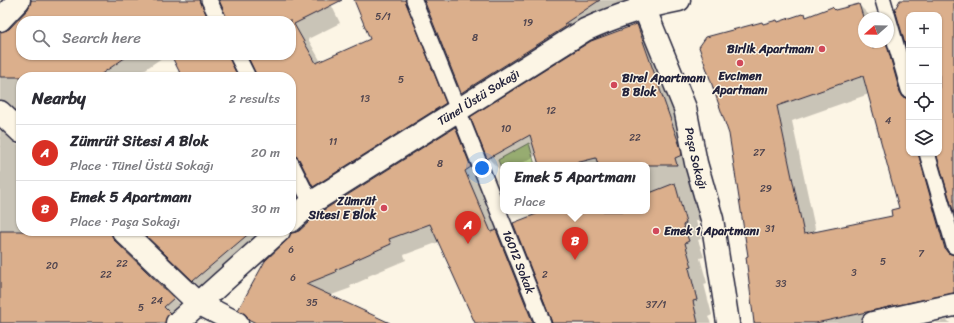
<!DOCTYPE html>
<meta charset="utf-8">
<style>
:root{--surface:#fff;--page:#f2f2f3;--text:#2b2b33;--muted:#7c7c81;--line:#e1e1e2;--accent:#d93025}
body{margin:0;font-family:Sriracha,sans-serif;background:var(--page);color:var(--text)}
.controls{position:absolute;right:12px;top:12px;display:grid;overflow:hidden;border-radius:8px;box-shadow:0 1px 3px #0004}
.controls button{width:36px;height:36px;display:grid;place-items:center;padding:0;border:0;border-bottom:1px solid var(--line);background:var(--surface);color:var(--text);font:20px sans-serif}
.compass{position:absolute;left:858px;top:12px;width:36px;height:36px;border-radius:50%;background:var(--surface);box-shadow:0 1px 3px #0004;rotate:250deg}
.you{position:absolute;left:482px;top:168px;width:14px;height:14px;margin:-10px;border:3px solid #fff;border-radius:50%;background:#1a73e8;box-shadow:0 0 0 6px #1a73e833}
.badge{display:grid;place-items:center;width:26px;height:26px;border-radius:50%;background:var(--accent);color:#fff;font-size:13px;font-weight:700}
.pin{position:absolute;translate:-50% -33px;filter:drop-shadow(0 1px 2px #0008)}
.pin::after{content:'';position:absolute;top:21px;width:14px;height:12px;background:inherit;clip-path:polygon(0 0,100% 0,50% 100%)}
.popup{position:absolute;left:500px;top:162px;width:150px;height:52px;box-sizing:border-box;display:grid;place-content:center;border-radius:8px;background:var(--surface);filter:drop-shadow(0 1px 3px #0005);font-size:13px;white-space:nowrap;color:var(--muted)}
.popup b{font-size:15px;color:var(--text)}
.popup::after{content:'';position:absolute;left:50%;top:100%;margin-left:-8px;border:8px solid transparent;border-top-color:var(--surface)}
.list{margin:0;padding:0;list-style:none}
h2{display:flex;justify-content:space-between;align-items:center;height:52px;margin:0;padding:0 16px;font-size:17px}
h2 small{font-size:13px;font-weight:400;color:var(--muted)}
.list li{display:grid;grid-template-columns:26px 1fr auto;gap:12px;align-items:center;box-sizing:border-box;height:56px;padding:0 16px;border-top:1px solid var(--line)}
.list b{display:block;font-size:15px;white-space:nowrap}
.list p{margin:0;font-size:13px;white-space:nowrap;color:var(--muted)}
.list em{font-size:13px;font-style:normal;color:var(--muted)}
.icon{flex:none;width:22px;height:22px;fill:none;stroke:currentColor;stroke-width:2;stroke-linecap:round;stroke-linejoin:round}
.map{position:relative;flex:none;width:954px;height:323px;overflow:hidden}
.search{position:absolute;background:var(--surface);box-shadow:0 1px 3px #0004;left:16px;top:16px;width:280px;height:44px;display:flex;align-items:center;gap:10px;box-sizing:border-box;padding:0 14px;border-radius:16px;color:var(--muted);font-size:15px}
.panel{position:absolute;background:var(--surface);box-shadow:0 1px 3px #0004;left:16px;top:72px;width:280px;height:164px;border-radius:16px}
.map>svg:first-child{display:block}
.green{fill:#bdd78e;stroke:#707c64}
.shadow{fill:#0003;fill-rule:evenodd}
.building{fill:#dbaf8c;stroke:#22223b;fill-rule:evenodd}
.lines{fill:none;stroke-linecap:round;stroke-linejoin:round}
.lane-casing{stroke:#22223b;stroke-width:18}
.street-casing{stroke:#22223b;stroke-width:25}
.lane{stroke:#fcf5e5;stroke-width:15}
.street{stroke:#fcf5e5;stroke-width:22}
.poi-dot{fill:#d1495b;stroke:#fcf5e5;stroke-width:1.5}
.labels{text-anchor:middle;stroke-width:3;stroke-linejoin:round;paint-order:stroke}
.number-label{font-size:10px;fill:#50454f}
.poi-label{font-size:12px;font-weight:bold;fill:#22223b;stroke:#fcf5e5;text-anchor:end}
.street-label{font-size:12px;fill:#22223b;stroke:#fcf5e5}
</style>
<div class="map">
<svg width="954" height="323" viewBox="0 0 954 323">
<rect width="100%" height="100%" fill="#fcf5e5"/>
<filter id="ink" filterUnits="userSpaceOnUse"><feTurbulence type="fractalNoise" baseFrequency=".025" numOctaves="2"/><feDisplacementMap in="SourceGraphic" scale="8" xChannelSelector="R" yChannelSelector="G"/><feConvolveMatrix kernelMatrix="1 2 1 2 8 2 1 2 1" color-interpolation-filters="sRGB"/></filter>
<g filter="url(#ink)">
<!-- green -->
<polygon class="green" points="529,143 535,165 503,165 503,172 498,160"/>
<!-- shadow -->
<g class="shadow">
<path d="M0,0h329l11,23 -32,16 13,23 51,-22 -16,-40h279l-158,108 -15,-15 -35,-87 -1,1 -6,7 40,105 -131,82 -15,-15 -9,-17 -3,1 9,39 -20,17v-149h-34v-4l-6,-11 -6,3v12h-62l-12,-22h120v-34h-63l-6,-14 -5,3 -1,11h-195v34h145l-32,22h-113v39l-9,-1 -9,9v7l14,14h4v86h264l-76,65 -61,-59 -6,-3h-7l-9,10v7l63,62 -11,10h-178zM33,0l-4,9 -28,26 5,-9zM449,100l1,1 -132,84v-2z"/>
<path d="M901,0h53v210l-15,-51 -6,7 21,77v67l-57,13h-142l-6,-66 -19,-123 34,-109 13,-4 2,2 26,-9 2,3 52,-12 13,13h-8v24h24l21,45v66h30v-138h-30v39zM869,94l31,115 -6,7 -78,17 -24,-112z"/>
<polygon points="637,25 652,41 696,166 696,195 693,195 700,221 696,221 701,239 698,240 704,257 700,258 707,283 704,284 712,315 708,317 711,323 553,323 547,211 647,211 647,165 540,165 537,155 519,165 503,165 503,173 488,158"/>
<polygon points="455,128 470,144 486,183 480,186 542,323 476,323 439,242 404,255 406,260 368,276 368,278 350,286 351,288 329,296 384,323 253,323 240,309 300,231"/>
<polygon points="947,320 950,323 935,323"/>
</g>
<!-- building -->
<g class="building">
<polygon points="31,0 200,0 209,21 21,21 21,55 129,55 97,77 0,77 0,32 9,29 28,9"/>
<polygon points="219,0 342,0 294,24 316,63 370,39 354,0 405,0 446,103 313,187 299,159 291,154 291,77 257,77 247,55 291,55 291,21 228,21"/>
<polygon points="424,0 600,0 564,24 570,24 461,93"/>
<polygon points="900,0 954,0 954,214 936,153 939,153 939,15 909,15 909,58 895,9"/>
<path d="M859,4l5,16v22h7l2,7 4,-7h9l14,50 3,5 6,2v54h9l27,96 3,4 6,2v38l-138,30h-62l-8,-66 2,-1 -19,-122 -30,-87 7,-10 56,-15 1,2 14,-4 1,2 27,-9 1,4 26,-10 3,3zM863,76l36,132 -8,2 1,6 -88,18 -27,-128z"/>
<polygon points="637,24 681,149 682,155 675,158 677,165 598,165 596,158 568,165 539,165 530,135 487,159 470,117 591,41"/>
<polygon points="171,55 228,55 238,77 182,77"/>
<polygon points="455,127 471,167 465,171 491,232 496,230 533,323 475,323 430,224 389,239 391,244 353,261 354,262 335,270 336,272 306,284 390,323 256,323 248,319 247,316 238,310 265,261 287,240 291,233 299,231 319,213"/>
<polygon points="675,183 686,223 683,225 689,241 685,243 692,267 689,268 697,300 693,301 698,323 552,323 513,223 544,211 647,211 647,194"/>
<polygon points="0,231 111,231 114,240 174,298 164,307 170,313 165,323 0,323"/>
<polygon points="141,231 252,231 193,281"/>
</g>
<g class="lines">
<defs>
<g id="lane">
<polyline points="209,0 219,21"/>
<path id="s1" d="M414,0l129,323"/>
<polyline points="883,0 909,90"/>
<polyline points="237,55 248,77"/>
<polyline points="927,153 954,246"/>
<polyline points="291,163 311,203"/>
</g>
<g id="street">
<path id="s2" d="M641,0l44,108 11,55 16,56 16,104"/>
<polyline points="0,20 19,0"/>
<polyline points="0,112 21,132"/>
<path id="s3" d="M291,221l20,-18 274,-173c33,-15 59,-23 94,-30"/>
<polyline points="123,231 198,303 237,323"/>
<polyline points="177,323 279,231"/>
<polyline points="873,323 954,305"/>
</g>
</defs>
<!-- lane casing -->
<use href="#lane" class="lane-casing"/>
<!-- street casing -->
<use href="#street" class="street-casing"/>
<!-- lane -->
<use href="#lane" class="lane"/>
<!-- street -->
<use href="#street" class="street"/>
</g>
</g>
<!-- markers -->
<g class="poi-dot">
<circle cx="822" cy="49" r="4"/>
<circle cx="740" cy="63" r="4"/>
<circle cx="614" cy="85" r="4"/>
<circle cx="384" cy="208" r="4"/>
<circle cx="656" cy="231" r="4"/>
</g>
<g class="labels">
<!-- number labels -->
<g class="number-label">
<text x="383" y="20">5/1</text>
<text x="528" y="26">19</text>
<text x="475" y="41">8</text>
<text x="401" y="83">5</text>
<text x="365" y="102">13</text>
<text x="551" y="114">12</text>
<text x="888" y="124">4</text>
<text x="506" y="132">10</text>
<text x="635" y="141">22</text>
<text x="333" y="145">11</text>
<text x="759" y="156">27</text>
<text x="440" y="167">8</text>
<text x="766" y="192">29</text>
<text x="770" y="232">31</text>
<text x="291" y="253">6</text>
<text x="921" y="257">7</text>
<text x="883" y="265">5</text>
<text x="122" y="267">22</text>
<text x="52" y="269">20</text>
<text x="854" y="276">3</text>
<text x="106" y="278">22</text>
<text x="545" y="278">2</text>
<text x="293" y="281">6</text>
<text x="781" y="287">33</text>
<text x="157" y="304">24</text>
<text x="312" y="306">35</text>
<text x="656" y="308">37/1</text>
<text x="141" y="311">5</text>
</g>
<!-- poi labels -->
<g class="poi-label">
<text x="814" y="53">Birlik Apartmanı</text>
<text x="740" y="80" text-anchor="middle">Evcimen<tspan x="740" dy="14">Apartmanı</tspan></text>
<text x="622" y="82" text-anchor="start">Birel Apartmanı<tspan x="622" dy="14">B Blok</tspan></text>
<text x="376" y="205">Zümrüt<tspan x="376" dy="14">Sitesi E Blok</tspan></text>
<text x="664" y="235" text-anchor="start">Emek 1 Apartmanı</text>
</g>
<!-- street labels -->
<g class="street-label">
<text dy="4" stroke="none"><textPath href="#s3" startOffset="225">Tünel Üstü Sokağı</textPath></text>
<text dy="4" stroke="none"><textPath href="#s2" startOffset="168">Paşa Sokağı</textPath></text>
<text dy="4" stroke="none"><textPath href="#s1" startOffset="282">16012 Sokak</textPath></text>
</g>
</g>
</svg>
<div class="controls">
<button>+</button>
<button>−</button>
<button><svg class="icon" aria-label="locate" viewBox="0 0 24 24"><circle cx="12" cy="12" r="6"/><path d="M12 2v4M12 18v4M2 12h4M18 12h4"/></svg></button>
<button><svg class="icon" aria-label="layers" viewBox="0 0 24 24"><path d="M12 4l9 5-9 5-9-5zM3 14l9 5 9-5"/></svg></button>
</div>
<svg class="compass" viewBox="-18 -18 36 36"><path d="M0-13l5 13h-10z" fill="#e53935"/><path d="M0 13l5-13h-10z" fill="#7c7c81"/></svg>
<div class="you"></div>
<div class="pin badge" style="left:468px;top:244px">A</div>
<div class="pin badge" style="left:575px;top:260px">B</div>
<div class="popup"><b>Emek 5 Apartmanı</b>Place</div>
<div class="search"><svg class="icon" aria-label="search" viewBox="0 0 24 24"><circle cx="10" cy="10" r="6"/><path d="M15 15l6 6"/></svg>Search here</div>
<section class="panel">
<h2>Nearby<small>2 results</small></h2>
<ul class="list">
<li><span class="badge">A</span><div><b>Zümrüt Sitesi A Blok</b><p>Place · Tünel Üstü Sokağı</p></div><em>20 m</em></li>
<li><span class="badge">B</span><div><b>Emek 5 Apartmanı</b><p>Place · Paşa Sokağı</p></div><em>30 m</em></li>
</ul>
</section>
</div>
